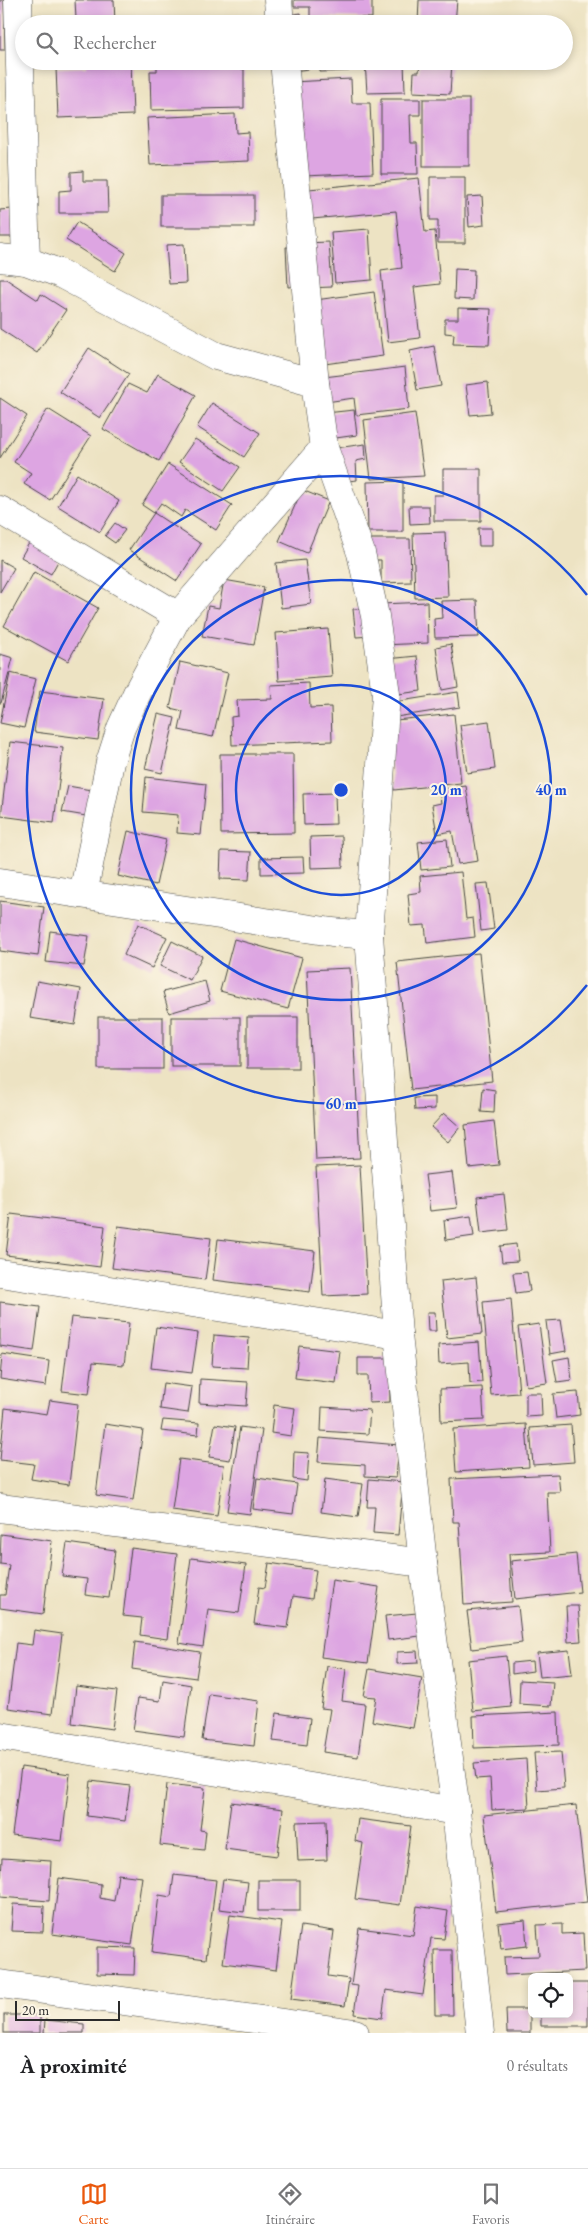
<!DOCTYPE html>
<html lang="fr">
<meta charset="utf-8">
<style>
:root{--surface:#fff;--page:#f6f6f6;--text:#202124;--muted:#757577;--line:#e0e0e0;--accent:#ea580c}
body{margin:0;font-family:"EB Garamond",serif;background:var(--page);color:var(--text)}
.controls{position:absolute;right:15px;bottom:15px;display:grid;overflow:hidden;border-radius:8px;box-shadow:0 2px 8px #0003}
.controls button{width:45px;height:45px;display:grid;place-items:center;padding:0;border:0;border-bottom:1px solid var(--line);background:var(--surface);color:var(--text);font:25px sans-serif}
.scale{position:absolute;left:15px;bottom:12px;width:105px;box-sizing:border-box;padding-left:5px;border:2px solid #2b2b2b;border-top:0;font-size:14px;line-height:18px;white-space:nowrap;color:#2b2b2b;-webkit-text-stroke:4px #fcf5e5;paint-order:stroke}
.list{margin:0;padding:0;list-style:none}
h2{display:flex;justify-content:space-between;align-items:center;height:65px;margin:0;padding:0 20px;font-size:21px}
h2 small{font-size:16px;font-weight:400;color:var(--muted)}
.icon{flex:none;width:28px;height:28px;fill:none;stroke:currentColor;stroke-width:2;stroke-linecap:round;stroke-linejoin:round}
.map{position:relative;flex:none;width:588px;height:2033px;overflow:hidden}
.search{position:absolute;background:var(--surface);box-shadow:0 2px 8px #0003;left:15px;right:15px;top:15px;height:55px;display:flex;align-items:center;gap:12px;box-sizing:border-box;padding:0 18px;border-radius:28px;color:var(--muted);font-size:19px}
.sheet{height:135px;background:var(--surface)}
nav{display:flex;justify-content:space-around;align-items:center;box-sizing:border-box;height:70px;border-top:1px solid var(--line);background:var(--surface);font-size:14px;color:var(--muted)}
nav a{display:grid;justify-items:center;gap:2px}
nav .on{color:var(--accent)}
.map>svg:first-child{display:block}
.building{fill:#dda5e2}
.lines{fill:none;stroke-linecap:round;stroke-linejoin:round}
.minor-casing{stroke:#484742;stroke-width:29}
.minor{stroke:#fff;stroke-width:28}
.ring{fill:none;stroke:#1d4ed8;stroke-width:2.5}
.centre{fill:#1d4ed8;stroke:#fcf5e5;stroke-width:2.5}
.ring-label{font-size:15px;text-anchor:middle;font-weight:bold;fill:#1d4ed8;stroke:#fcf5e5;stroke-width:4;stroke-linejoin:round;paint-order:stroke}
</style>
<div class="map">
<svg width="588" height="2033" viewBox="0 0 588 2033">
<rect width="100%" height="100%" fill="#fcf5e5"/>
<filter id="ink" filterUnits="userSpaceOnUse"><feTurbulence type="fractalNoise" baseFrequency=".02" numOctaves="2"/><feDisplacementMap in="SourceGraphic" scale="10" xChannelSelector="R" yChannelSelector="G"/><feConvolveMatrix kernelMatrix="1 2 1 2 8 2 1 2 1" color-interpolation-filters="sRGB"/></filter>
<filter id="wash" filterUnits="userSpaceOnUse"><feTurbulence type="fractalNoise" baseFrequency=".0096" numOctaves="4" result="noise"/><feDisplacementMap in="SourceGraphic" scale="20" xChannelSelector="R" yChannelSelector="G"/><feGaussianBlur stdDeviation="1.12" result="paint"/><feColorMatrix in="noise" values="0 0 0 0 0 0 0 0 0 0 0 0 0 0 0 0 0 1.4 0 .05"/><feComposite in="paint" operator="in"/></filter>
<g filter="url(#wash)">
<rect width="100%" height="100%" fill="#ede3c3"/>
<g id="blocks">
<!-- building -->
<g class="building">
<polygon points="0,0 4,0 5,50 0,50"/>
<polygon points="75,0 114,0 115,23 86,24 85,18 76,19"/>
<polygon points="294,0 372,0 372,18 310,17 310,7 294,7"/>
<polygon points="419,0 457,0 455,24 418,24"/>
<polygon points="301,13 302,24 285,24 283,16"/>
<polygon points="87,61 131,61 133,115 58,118 56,68 87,67"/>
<polygon points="157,61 230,61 230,69 244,69 244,108 151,110 150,71 157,71"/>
<polygon points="290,61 308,61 309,69 292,71"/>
<polygon points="320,61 349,61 349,71 320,72"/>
<polygon points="365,61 404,61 405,92 367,93"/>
<polygon points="420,61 452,61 450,94 413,92 414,72 419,72"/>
<polygon points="351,79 352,103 370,103 373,173 304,176 291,82"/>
<polygon points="381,99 420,99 420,115 410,115 411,143 417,143 418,174 381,174"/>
<rect x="423" y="99" width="46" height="67"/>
<polygon points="235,114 236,133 248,132 249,161 150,165 147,118"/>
<polygon points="83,171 83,181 107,181 108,213 59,213 59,191 71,190 71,172"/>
<polygon points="430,177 465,177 465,243 438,243 438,220 430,220"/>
<polygon points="419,178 425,232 435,231 440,284 414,287 420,338 388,342 381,271 402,268 396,211 302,220 299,190"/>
<rect x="161" y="195" width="93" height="32"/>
<polygon points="482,196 484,225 469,227 467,197"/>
<polygon points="12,209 13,237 0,237 0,210"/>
<polygon points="77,222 126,253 115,271 66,240"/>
<polygon points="369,229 372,280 335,283 331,232"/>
<polygon points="329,242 332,287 307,288 304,243"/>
<polygon points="184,244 186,283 169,284 166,245"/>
<polygon points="286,247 297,247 299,286 288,287"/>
<polygon points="455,269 474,270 473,300 454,299"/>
<polygon points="0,279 6,279 38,300 41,294 66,310 37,353 0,329"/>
<polygon points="374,292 383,356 317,365 308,301"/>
<polygon points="458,308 491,309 489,345 453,344 454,334 445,333 445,319 458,319"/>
<polygon points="434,346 441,386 417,390 410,351"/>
<polygon points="89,348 129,374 100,418 60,392"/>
<polygon points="405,367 409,409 356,415 354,398 319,403 316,378"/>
<polygon points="158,374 196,395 159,461 103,429 128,384 147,393"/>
<polygon points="488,382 491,413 470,415 466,385"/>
<polygon points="0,398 27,416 0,458"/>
<polygon points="212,403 260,433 244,457 197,427"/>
<polygon points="48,409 91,436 50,500 24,484 31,473 14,462"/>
<polygon points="354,410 357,435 329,439 326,413"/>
<polygon points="415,413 424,476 371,479 364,420"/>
<polygon points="195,439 240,467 223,491 179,462"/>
<polygon points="365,444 366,459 356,461 357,480 340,482 336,448"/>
<polygon points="168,464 232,505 216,530 185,510 181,517 161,503 154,513 142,505"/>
<polygon points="443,469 481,469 481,521 434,521 434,495 443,495"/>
<polygon points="77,474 119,501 100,532 58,506"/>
<polygon points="403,481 403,532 368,532 367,482"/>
<polygon points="302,490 329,501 307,553 279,541"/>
<polygon points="409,506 429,506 430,523 410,524"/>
<polygon points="154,513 201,544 177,581 129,550"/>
<polygon points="115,523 125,530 115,543 105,536"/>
<polygon points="478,528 492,528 492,546 479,546"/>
<polygon points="445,532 448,597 415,598 413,533"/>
<polygon points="32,538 62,554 51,574 21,557"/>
<polygon points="365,539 410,539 411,582 381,583 381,560 365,560"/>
<polygon points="0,560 14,568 0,592"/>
<polygon points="305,560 311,604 281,608 276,563"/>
<polygon points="34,572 98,608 68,661 4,626"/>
<polygon points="224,580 264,587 254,645 202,636 208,606 219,608"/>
<polygon points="477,600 479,637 435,638 434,619 442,618 441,601"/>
<polygon points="427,602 428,643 382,645 381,604"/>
<polygon points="370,608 372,636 356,637 353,609"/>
<polygon points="328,629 332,677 279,681 276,633"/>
<polygon points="451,644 458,687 442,690 436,647"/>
<polygon points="0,654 13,658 1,703 0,703"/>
<polygon points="417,656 421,691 391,695 387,659"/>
<polygon points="180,662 228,673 213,737 179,730 183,711 170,708"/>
<polygon points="10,673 36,679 24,728 0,723"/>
<polygon points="309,683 310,708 331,707 332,741 232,745 231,717 238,716 237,700 272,699 271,685"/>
<polygon points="40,691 104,699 98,740 34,732"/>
<polygon points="458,692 460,707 396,717 394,702"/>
<polygon points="158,714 175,718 162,773 145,769"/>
<polygon points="454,714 461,783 394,790 386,721"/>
<polygon points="489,721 495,769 467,773 460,725"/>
<polygon points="10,742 63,748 54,823 1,816"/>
<polygon points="220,754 293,754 294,833 221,834"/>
<polygon points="146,777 206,784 201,835 177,833 178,815 143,812"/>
<polygon points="68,786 97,791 92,817 62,812"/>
<polygon points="466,786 478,861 458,864 452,831 437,834 432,805 441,803 439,790"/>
<polygon points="335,793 336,824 304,825 303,794"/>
<polygon points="128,831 166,840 156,885 118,876"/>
<polygon points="342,836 343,867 311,868 310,837"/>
<polygon points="447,839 450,867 421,870 418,842"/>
<polygon points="221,851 251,852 249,880 220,879"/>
<polygon points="303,857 304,873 261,874 261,858"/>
<polygon points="461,872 466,919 473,918 475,937 427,943 425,925 411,926 408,894 421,892 420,876"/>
<polygon points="488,883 494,929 481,931 476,884"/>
<polygon points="0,901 44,907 38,956 0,951"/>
<polygon points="138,924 167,937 152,968 124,955"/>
<polygon points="50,931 89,936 84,966 46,962"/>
<polygon points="234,939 302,958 288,1009 220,991"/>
<polygon points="172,941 202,956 190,980 160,966"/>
<polygon points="479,953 492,1081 411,1090 397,962"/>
<polygon points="350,968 360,1158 316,1160 307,970"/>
<polygon points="37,981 81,989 75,1025 30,1018"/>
<polygon points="205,981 210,1001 169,1013 163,992"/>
<rect x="98" y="1017" width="65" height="52"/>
<rect x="171" y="1017" width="69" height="49"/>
<rect x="247" y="1017" width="51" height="51"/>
<polygon points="483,1088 495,1090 494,1113 481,1112"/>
<polygon points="435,1097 435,1109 415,1110 414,1098"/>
<polygon points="444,1113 460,1127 448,1142 431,1127"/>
<polygon points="494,1121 499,1165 469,1168 465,1125"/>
<polygon points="360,1165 367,1294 323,1296 316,1167"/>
<polygon points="452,1172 457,1208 430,1211 425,1175"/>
<polygon points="504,1194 508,1230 481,1233 477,1197"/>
<polygon points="11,1214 105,1226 100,1267 6,1255"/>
<polygon points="471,1216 474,1236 446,1240 444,1220"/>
<polygon points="118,1226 211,1238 205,1280 112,1268"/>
<polygon points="218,1239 315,1251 310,1292 213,1280"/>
<polygon points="516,1244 518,1261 502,1262 500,1246"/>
<polygon points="527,1272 530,1291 516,1293 513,1273"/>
<polygon points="476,1277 482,1334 447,1338 441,1281"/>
<polygon points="511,1299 519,1393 491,1395 483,1302"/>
<polygon points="0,1302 40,1307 34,1351 0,1346"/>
<polygon points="427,1312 435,1312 436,1331 428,1331"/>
<polygon points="71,1317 129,1323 124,1365 93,1362 89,1394 62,1391"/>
<polygon points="561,1320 566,1351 550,1354 546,1321"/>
<polygon points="539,1324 547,1383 526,1386 518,1327"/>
<polygon points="156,1327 198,1333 192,1373 151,1368"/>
<polygon points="214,1335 249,1338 247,1368 212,1366"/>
<polygon points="479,1342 482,1382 470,1383 469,1362 439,1364 438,1345"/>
<polygon points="299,1346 340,1351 336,1383 295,1378"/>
<polygon points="2,1354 49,1361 46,1386 0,1379"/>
<polygon points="569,1357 572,1380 557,1382 553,1360"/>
<polygon points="358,1358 389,1358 390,1402 369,1403 368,1375 358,1375"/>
<polygon points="200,1379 248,1382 246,1406 199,1403"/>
<polygon points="163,1383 192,1387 188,1413 160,1409"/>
<polygon points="482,1387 484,1420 441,1422 440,1389"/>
<polygon points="578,1392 580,1415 556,1418 553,1394"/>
<polygon points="526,1393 541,1393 542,1416 526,1417"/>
<polygon points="50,1400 78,1404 69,1485 31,1479 34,1464 0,1460 5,1408 47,1414"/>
<polygon points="274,1405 295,1408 291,1436 271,1433"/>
<polygon points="322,1407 370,1410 368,1434 321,1431"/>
<polygon points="163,1420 199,1423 198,1435 161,1431"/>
<polygon points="105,1424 143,1430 133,1500 96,1495"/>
<polygon points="215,1424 235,1427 230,1460 209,1457"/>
<polygon points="526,1424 529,1467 456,1472 453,1429"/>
<polygon points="571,1425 574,1462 533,1465 530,1428"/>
<polygon points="240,1427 262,1430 250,1514 227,1511"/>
<polygon points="320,1438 399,1445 396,1478 365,1476 365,1465 318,1462"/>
<polygon points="294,1452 309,1453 307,1481 293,1479"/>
<polygon points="179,1459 224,1465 217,1516 172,1510"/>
<polygon points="558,1474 560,1492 547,1492 550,1552 509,1554 512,1602 464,1605 459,1522 453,1522 451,1479"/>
<polygon points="257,1478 297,1484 293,1514 253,1509"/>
<polygon points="325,1479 363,1484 358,1517 321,1512"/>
<polygon points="369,1479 403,1482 398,1535 373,1533 375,1507 367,1507"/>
<polygon points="1,1534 52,1541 43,1614 0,1608 0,1595 5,1595 9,1565 0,1564"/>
<polygon points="67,1543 115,1550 109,1598 85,1595 87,1579 62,1576"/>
<polygon points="131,1548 177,1554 167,1639 140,1635 142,1618 123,1616"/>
<polygon points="576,1554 580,1592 515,1599 511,1561"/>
<polygon points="191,1558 246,1565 239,1613 208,1609 203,1647 179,1643"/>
<polygon points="269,1563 316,1570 312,1599 293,1596 288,1628 254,1624 259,1587 265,1588"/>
<polygon points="332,1580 379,1587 368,1663 321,1657"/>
<polygon points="518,1606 522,1643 472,1649 467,1611"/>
<polygon points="566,1606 578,1606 581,1641 568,1642"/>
<polygon points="417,1613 420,1636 388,1640 385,1616"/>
<polygon points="34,1630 62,1634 52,1714 8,1708 16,1643 32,1645"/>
<polygon points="135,1642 200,1652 196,1678 132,1669"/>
<polygon points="569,1650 572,1674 540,1677 537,1653"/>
<polygon points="417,1651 418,1663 397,1664 397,1652"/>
<polygon points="506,1656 511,1707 473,1711 468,1660"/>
<polygon points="532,1661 533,1671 512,1674 512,1663"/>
<polygon points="327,1666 346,1669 342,1701 365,1704 358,1757 323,1752 330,1709 321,1708"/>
<polygon points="369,1669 422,1678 413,1728 372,1721 376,1697 364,1696"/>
<polygon points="163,1680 191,1685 184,1737 133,1730 138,1698 160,1701"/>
<polygon points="520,1680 553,1682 551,1706 519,1704"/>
<polygon points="76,1686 117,1691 112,1729 72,1723"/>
<polygon points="209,1694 259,1701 254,1746 202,1740"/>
<polygon points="558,1712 559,1745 474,1748 473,1716"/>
<polygon points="277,1713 310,1718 307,1745 273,1741"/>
<polygon points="561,1752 564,1788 537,1790 534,1753"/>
<polygon points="526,1759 529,1808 492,1810 490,1778 476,1779 474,1763"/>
<polygon points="21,1767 70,1774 62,1841 12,1835"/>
<polygon points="91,1781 130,1786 125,1821 87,1816"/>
<polygon points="167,1784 205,1788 200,1830 206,1831 204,1850 160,1845"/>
<polygon points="231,1802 283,1809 277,1856 225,1849"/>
<polygon points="576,1805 587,1902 496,1912 484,1815"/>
<polygon points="358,1819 411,1826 400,1905 355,1899 363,1843 355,1841"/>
<polygon points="326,1821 327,1860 298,1861 296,1822"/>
<polygon points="2,1858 51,1861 49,1901 0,1897"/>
<polygon points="118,1874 142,1877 132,1945 52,1934 59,1878 101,1884 100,1898 114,1901"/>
<polygon points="174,1875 216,1880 206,1959 152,1952 159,1895 171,1897"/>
<polygon points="223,1879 248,1882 244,1912 219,1909"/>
<rect x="258" y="1880" width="42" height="31"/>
<polygon points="13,1904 44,1906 43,1932 11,1931"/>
<polygon points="417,1906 448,1911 444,1939 431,1938 423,1995 386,1990 382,2018 354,2014 358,1986 351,1985 359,1928 413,1935"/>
<polygon points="230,1915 282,1922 276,1970 223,1963"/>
<polygon points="525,1920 527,1946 501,1949 498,1923"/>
<polygon points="562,1924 562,1934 583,1933 585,1971 505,1975 504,1957 539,1956 537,1925"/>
<polygon points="301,1926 334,1931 328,1976 349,1979 345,2006 291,1999"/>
<polygon points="97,1947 135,1948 134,1975 97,1974"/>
<polygon points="434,1950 452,1950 453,2015 435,2015"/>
<polygon points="569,1983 588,1983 588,2026 541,2026 541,2014 569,2014"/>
<polygon points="506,2009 530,2009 530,2033 507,2033"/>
<rect x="4" y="2015" width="36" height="18"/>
<polygon points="45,2020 84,2024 84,2033 44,2033"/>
</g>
</g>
</g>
<g filter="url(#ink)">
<use href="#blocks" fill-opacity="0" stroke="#484742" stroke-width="1"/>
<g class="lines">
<defs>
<g id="minor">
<polyline points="18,0 26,261"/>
<polyline points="278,0 280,24"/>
<polyline points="284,61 315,383 324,448 361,553 375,616 386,694 369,935 398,1335 423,1563 456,1811 480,2033"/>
<polyline points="0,258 26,261 59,273 216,356 315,383"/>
<polyline points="0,510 178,616"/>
<polyline points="0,882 332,932 369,935"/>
<polyline points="83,894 110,762 121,728 137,693 178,616 324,448"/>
<polyline points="0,1273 398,1335"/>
<polyline points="0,1508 423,1563"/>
<polyline points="0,1736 456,1811"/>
<polyline points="0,1984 355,2033"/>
</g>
</defs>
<!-- minor casing -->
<use href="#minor" class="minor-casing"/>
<!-- minor -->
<use href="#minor" class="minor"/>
</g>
</g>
<!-- distance rings -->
<g class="ring">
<circle cx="341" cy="790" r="105"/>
<circle cx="341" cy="790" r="210"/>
<path d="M587 985A314 314 0 1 1 587 595"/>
</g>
<circle cx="341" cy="790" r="8" class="centre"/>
<g class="ring-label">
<text x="446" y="795">20 m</text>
<text x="551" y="795">40 m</text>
<text x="341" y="1109">60 m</text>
</g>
</svg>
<div class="controls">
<button><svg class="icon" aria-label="locate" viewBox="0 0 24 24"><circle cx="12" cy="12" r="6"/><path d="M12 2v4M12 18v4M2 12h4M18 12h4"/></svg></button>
</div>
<div class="scale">20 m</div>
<div class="search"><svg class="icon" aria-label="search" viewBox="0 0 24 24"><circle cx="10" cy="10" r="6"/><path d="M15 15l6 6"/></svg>Rechercher</div>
</div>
<section class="sheet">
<h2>À proximité<small>0 résultats</small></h2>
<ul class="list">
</ul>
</section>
<nav>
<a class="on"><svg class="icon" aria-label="map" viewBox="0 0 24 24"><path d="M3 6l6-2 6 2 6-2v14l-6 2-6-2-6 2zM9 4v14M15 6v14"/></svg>Carte</a>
<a><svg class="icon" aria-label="directions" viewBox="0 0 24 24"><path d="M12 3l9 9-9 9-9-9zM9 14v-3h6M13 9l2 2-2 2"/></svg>Itinéraire</a>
<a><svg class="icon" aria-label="saved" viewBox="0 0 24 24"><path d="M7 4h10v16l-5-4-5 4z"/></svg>Favoris</a>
</nav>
